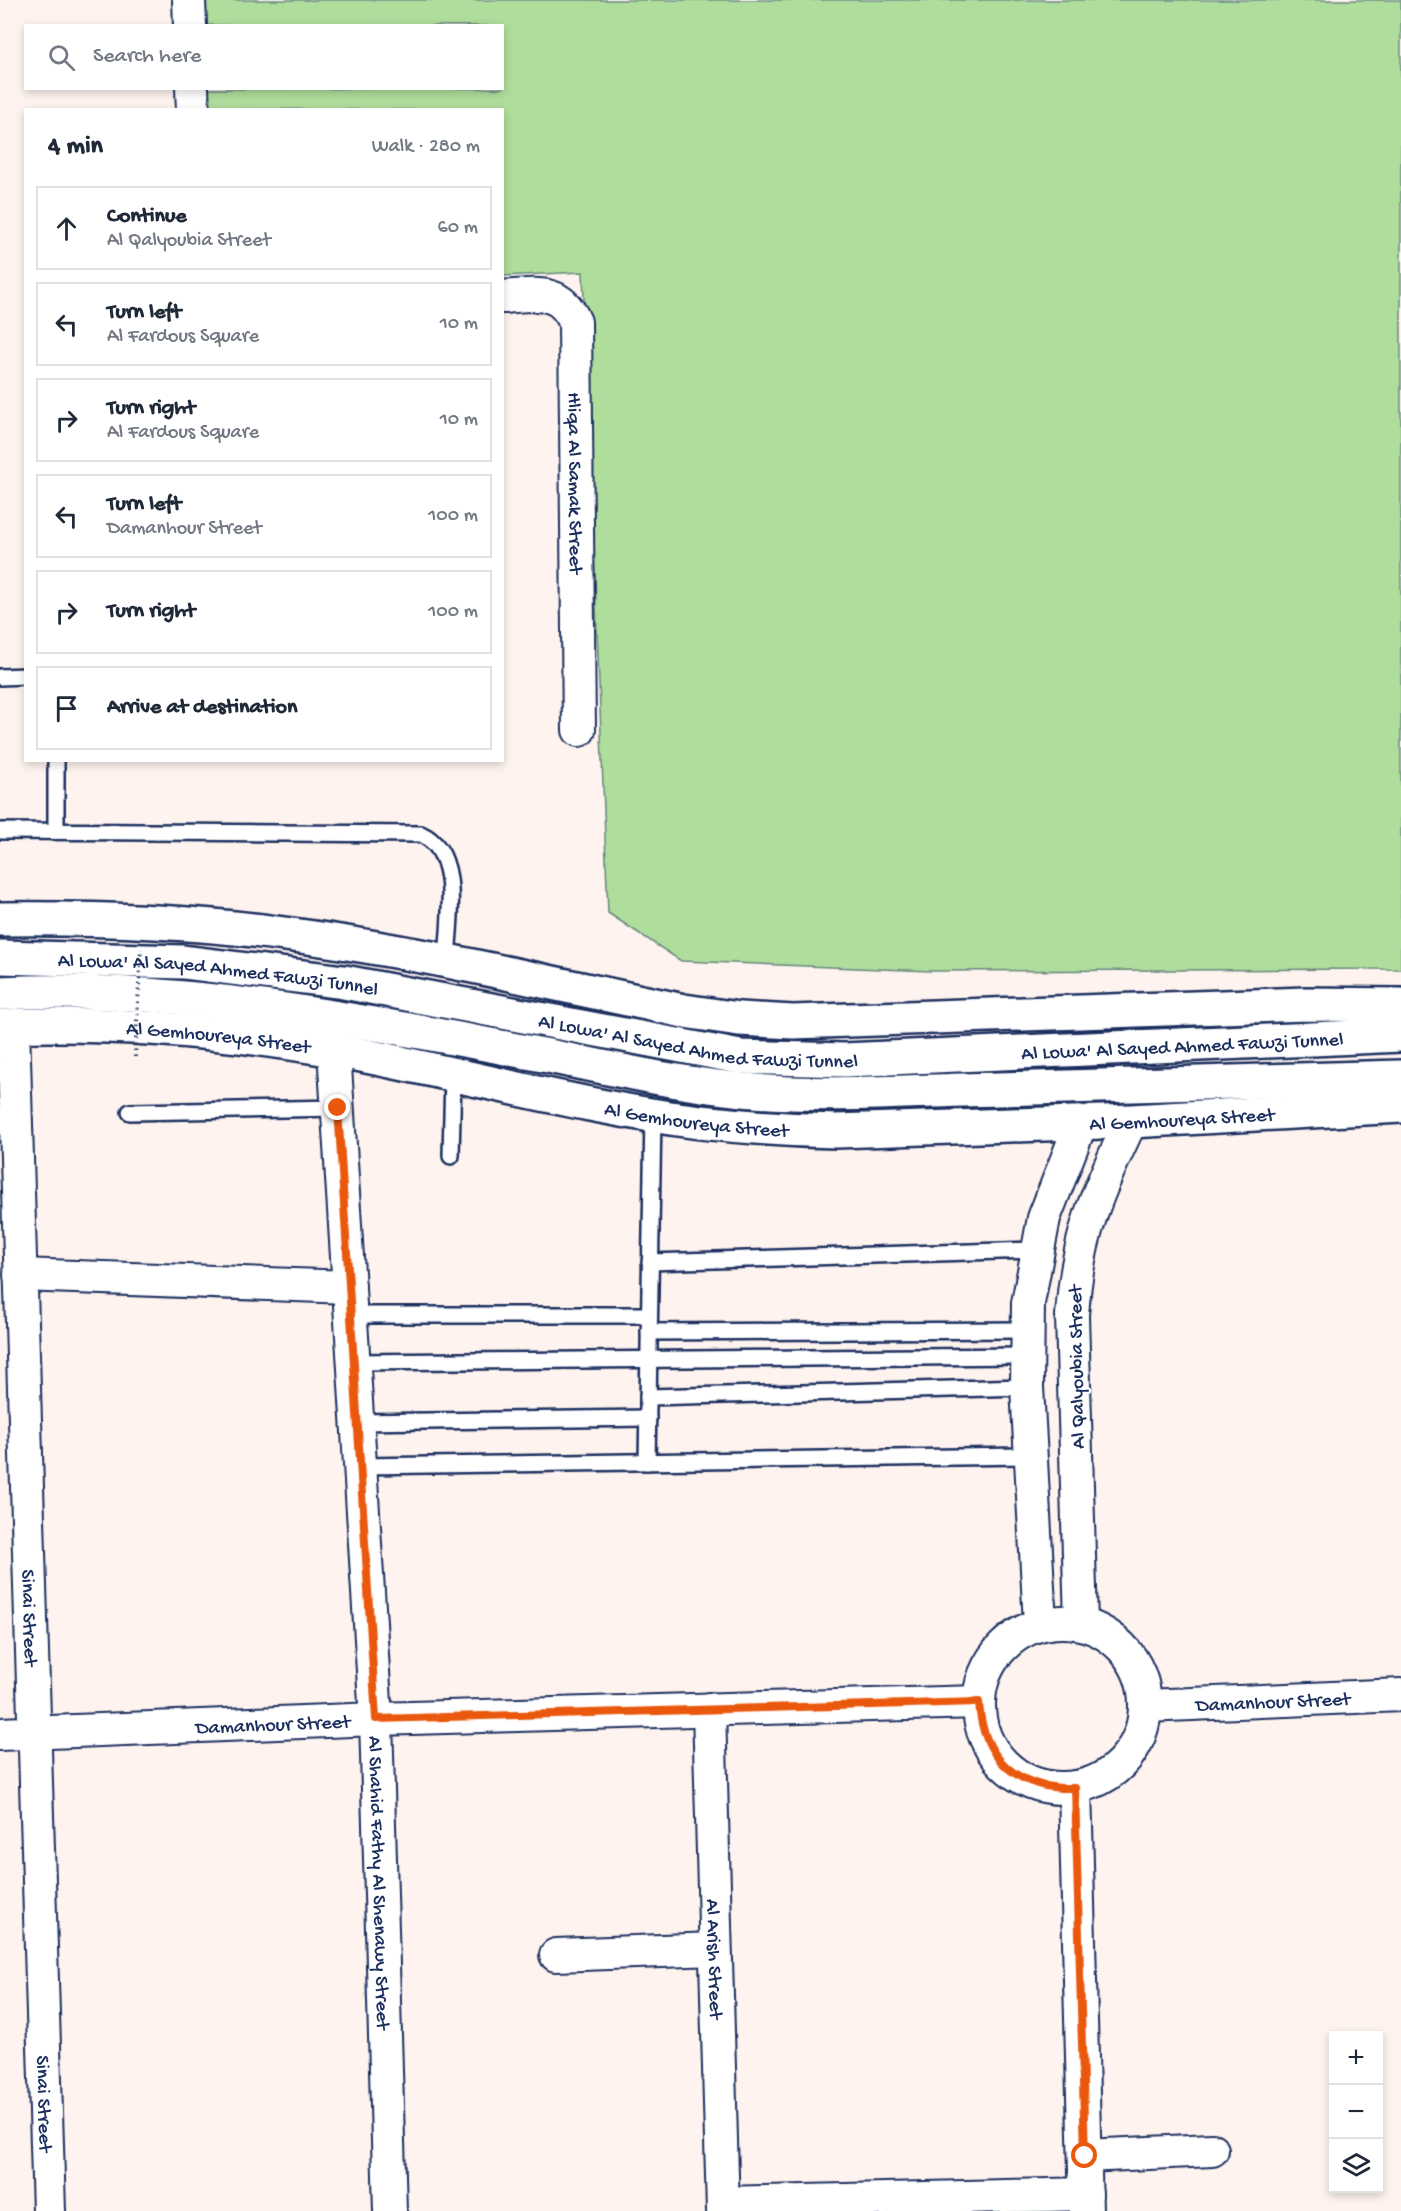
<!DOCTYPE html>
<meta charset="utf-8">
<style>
:root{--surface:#fff;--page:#f2f2f3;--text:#1f2937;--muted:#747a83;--line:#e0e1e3}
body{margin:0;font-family:"Gochi Hand",sans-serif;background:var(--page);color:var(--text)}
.controls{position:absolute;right:18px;bottom:18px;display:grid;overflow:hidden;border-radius:0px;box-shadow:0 3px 9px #0003}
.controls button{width:54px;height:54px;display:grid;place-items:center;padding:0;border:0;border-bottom:2px solid var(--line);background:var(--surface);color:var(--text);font:30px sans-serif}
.stop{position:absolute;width:18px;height:18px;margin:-14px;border:4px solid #ea580c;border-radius:50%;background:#fff}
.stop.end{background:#ea580c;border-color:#fff;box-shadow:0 2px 6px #0008}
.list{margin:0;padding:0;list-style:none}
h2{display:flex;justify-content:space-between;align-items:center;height:78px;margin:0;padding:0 24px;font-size:26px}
h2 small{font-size:20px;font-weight:400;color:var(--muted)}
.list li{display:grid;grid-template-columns:39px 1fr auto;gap:18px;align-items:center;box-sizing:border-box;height:84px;margin:0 12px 12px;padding:0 12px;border:2px solid var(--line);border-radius:0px}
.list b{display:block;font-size:22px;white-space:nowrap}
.list p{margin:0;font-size:20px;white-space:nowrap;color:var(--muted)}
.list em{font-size:20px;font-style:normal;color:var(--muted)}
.icon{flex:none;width:33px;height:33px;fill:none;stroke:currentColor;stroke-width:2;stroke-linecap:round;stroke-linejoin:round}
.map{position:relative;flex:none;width:1401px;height:2211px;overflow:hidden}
.search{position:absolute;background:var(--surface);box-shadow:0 3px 9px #0003;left:24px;top:24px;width:480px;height:66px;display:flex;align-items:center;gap:15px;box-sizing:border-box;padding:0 21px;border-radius:0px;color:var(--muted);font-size:22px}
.panel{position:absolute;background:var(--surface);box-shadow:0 3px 9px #0003;left:24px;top:108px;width:480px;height:654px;border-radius:0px}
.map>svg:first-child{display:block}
.green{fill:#afdd9c;stroke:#65867d;stroke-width:1.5}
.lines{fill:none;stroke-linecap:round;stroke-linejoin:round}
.lane-casing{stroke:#1b2f5e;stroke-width:20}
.street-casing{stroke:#1b2f5e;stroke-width:36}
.highway-casing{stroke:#1b2f5e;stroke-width:38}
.lane{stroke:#fff;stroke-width:15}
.street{stroke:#fff;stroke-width:32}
.highway{stroke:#fff;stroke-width:33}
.path-bridge{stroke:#1b2f5e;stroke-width:4;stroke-dasharray:1.5 4.5;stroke-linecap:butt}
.route{stroke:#ea580c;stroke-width:8}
.labels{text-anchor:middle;stroke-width:4.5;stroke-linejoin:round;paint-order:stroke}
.street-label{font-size:20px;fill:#1b2f5e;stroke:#fff}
</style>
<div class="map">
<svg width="1401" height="2211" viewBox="0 0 1401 2211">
<rect width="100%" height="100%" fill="#fef3ee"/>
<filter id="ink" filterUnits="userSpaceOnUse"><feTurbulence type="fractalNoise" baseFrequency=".0167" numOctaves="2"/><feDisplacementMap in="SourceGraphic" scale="12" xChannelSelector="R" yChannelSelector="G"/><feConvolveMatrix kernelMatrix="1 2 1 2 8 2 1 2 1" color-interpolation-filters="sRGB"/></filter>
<g filter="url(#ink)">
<!-- green -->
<polygon class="green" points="203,0 1401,0 1401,969 931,971 681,961 608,913 583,272 503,276 502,110 205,109 205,89 502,88 502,26 203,25"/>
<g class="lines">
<defs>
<g id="lane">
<polyline points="0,677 26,676"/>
<path d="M0,831l421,3c42,19 27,89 26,129"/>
<polyline points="56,831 56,760"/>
<polyline points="130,1112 338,1108"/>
<polyline points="451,1156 453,1074"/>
<polyline points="650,1262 1036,1250"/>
<polyline points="351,1315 649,1315"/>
<polyline points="649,1332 1027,1330"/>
<polyline points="354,1362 1026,1356"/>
<polyline points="648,1397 1027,1387"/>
<polyline points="357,1422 648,1418"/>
<polyline points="647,1462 653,1115"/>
<polyline points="360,1466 1031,1456"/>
</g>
<g id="street">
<polyline points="189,0 190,26"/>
<polyline points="192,88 193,110"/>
<path id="s1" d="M502,297c33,-2 58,-10 73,25l4,408"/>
<path id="s2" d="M13,1026l36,1185"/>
<path id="s3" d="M334,1050l42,669 14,492"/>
<polyline points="20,1275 349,1287"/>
<circle cx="1062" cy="1705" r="83"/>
<path d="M1081,1623l-9,-307c5,-80 25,-124 59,-195"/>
<polyline points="1040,1624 1027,1387 1028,1303 1044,1218 1081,1123"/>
<path id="s4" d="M1145,1706l256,-11"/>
<path id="s5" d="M709,1709l14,502"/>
<path id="s6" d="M0,1734l376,-15 603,-17"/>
<polyline points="1075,1787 1086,2211"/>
<polyline points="556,1955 715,1949"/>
<polyline points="1085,2156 1212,2150"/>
<polyline points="723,2203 1086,2194"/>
</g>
<g id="highway">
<path d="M0,919c92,-1 186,2 277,14 137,17 272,50 407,78l55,8 54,3 513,-18 95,1"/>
<path id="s7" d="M0,957l183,5 161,20 396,75 104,3 557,-25"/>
<path d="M0,993c179,-8 352,26 527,59 71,13 143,31 216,38 84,8 170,1 254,-1 135,-4 269,-8 404,-12"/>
<path id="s8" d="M0,1026c111,-4 225,5 335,24 121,22 242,57 365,72 45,5 90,8 136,9l295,-10 270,-15"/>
</g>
</defs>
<!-- lane casing -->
<use href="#lane" class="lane-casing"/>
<!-- street casing -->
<use href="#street" class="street-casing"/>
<!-- highway casing -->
<use href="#highway" class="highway-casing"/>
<!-- lane -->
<use href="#lane" class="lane"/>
<!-- street -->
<use href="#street" class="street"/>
<!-- highway -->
<use href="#highway" class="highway"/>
<!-- path-bridge -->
<polyline class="path-bridge" points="135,1057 141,949"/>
</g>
</g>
<g class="lines" filter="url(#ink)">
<!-- route -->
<path class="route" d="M338,1108l38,611 603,-17c3,57 39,88 96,86l10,368"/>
</g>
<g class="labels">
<!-- street labels -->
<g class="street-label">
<text dy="7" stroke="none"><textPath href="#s1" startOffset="246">Hliqa Al Samak Street</textPath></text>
<text dy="7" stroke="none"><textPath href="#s7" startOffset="219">Al Lowa' Al Sayed Ahmed Fawzi Tunnel</textPath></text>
<text dy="7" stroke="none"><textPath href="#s8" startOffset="219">Al Gemhoureya Street</textPath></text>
<text dy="7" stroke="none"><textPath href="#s7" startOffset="705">Al Lowa' Al Sayed Ahmed Fawzi Tunnel</textPath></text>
<text dy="7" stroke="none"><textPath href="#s7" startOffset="1191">Al Lowa' Al Sayed Ahmed Fawzi Tunnel</textPath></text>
<text dy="7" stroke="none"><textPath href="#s8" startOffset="705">Al Gemhoureya Street</textPath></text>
<text dy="7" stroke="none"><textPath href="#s8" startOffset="1191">Al Gemhoureya Street</textPath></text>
<text transform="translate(1075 1367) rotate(-91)" y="7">Al Qalyoubia Street</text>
<text dy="7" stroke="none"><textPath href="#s2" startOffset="592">Sinai Street</textPath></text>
<text dy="7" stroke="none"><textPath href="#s4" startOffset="128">Damanhour Street</textPath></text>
<text dy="7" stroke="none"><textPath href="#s6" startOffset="273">Damanhour Street</textPath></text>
<text dy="7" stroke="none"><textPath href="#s3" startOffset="834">Al Shahid Fathy Al Shenawy Street</textPath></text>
<text dy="7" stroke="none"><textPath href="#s5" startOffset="250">Al Arish Street</textPath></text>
<text dy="7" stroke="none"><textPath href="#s2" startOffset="1078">Sinai Street</textPath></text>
</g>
</g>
</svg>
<div class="controls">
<button>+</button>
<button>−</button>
<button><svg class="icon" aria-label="layers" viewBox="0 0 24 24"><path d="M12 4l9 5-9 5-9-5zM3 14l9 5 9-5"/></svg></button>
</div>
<div class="stop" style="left:1085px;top:2156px"></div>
<div class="stop end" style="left:338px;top:1108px"></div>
<div class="search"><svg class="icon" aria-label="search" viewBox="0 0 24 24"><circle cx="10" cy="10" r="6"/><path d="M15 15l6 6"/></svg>Search here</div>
<section class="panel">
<h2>4 min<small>Walk · 280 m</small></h2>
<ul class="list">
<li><svg class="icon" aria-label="ahead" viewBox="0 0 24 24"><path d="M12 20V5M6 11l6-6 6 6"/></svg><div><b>Continue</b><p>Al Qalyoubia Street</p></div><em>60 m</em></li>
<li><svg class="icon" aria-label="left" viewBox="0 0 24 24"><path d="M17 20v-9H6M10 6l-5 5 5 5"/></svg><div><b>Turn left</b><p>Al Fardous Square</p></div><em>10 m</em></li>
<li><svg class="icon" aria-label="right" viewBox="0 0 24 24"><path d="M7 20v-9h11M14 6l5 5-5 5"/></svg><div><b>Turn right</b><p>Al Fardous Square</p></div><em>10 m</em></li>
<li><svg class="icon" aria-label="left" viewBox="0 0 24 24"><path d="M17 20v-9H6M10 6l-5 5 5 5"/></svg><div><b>Turn left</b><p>Damanhour Street</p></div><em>100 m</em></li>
<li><svg class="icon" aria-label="right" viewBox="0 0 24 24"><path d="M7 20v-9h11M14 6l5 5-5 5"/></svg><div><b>Turn right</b></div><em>100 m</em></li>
<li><svg class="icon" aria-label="arrive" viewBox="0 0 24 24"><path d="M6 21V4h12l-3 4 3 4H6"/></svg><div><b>Arrive at destination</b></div></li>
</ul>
</section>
</div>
